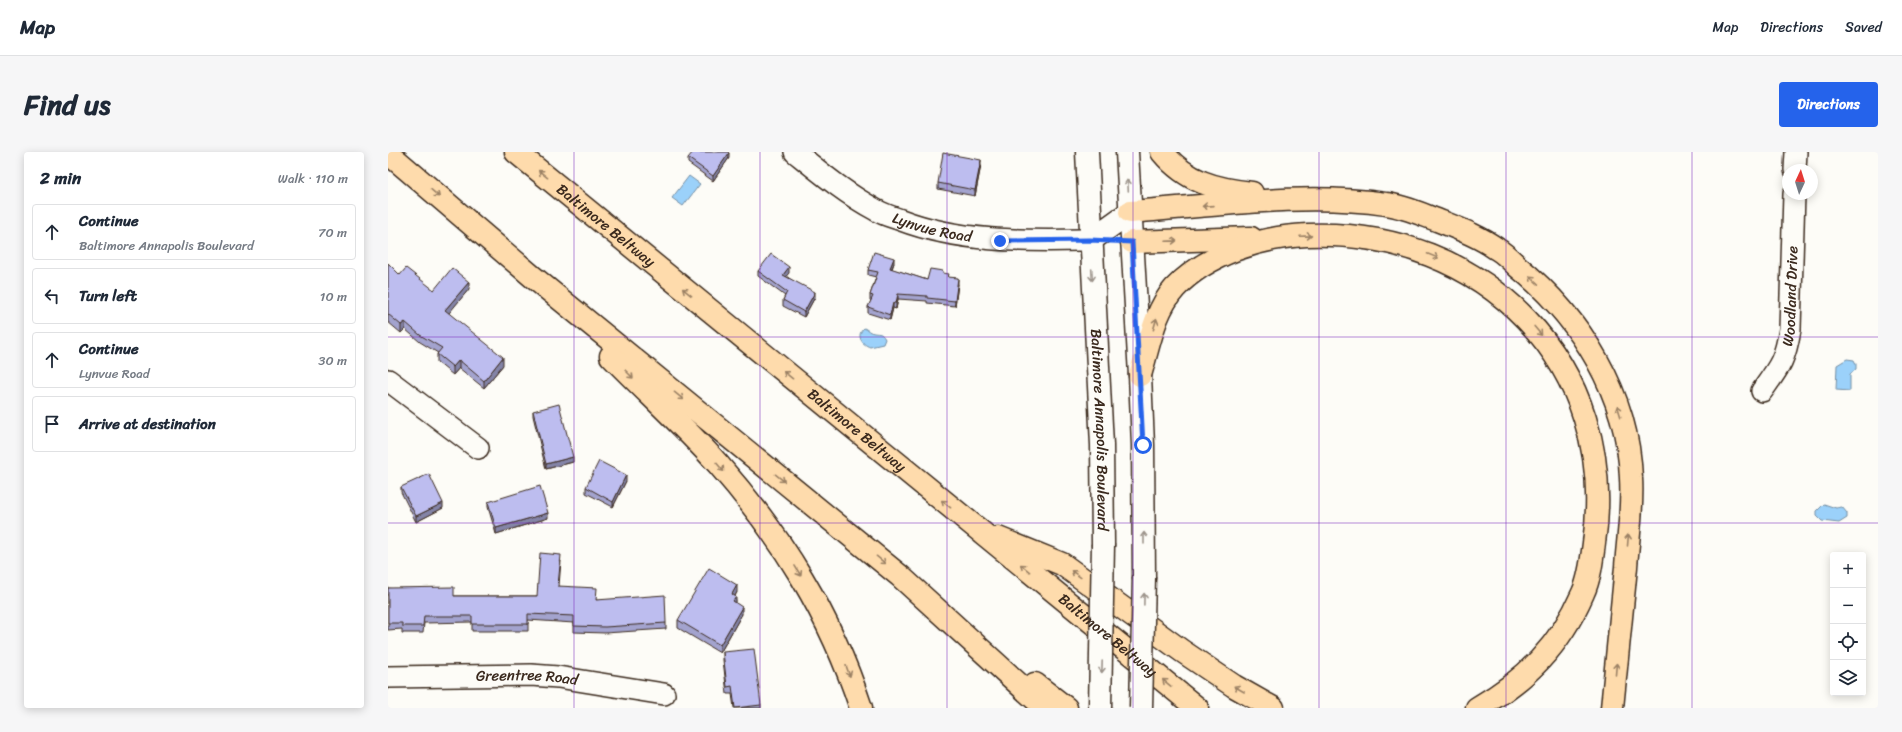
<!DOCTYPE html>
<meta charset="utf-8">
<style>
:root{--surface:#fff;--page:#f6f6f7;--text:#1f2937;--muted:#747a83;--line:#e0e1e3;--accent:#2563eb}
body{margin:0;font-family:Sriracha,sans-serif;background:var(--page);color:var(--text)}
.controls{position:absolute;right:12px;bottom:12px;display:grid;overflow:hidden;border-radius:4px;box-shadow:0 2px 10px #0003}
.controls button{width:36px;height:36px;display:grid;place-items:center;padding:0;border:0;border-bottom:1px solid var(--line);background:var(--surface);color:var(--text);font:20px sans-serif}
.compass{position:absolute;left:1394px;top:12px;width:36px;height:36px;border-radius:50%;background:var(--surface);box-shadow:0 2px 10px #0003;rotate:4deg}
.stop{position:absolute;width:12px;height:12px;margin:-9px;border:3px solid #2563eb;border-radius:50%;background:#fff}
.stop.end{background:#2563eb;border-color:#fff;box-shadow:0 1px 4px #0008}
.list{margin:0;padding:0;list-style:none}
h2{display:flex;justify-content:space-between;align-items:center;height:52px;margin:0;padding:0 16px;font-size:17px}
h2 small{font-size:13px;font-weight:400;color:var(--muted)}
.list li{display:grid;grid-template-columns:26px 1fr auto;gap:12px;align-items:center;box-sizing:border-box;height:56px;margin:0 8px 8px;padding:0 8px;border:1px solid var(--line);border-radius:4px}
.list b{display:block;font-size:15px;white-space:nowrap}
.list p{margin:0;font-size:13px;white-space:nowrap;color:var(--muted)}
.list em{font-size:13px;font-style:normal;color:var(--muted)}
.icon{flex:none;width:22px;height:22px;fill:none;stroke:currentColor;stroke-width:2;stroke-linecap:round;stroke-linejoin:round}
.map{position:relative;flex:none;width:1490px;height:556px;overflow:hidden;border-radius:4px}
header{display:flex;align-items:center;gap:24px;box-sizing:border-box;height:56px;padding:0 20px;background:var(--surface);border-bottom:1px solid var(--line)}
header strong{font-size:19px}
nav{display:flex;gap:22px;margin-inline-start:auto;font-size:14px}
.intro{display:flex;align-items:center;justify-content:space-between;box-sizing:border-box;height:96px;padding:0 24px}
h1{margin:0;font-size:28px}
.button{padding:10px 18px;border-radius:4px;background:var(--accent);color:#fff;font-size:14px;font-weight:700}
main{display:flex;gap:24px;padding:0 24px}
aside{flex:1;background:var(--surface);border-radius:4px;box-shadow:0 2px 10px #0003}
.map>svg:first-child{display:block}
.water{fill:#9bd1fa;stroke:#758ea2}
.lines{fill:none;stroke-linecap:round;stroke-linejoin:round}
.street-casing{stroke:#3b2a1e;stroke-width:24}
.secondary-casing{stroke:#3b2a1e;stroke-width:25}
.highway-casing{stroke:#3b2a1e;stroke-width:25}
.street{stroke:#fdfcf7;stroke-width:21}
.secondary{stroke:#fdfcf7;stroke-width:22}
.highway{stroke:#fedbac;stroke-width:22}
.secondary-bridge-casing{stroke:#3b2a1e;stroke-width:25;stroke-linecap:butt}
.secondary-bridge{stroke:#fdfcf7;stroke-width:22}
.wall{fill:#a3a3ce;stroke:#3b2a1e}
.shaded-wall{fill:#8484a7;stroke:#3b2a1e}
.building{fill:#bdbdef;stroke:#3b2a1e}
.oneway{stroke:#9c8265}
.oneway2{stroke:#9c938a}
.route{stroke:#2563eb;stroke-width:5}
.grid{fill:none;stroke:#7b2cbf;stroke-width:1;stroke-opacity:0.55}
.labels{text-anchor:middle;stroke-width:3.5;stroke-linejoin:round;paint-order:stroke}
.street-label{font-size:15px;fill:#3b2a1e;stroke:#fdfcf7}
</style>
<header>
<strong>Map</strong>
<nav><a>Map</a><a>Directions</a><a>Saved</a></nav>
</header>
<div class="intro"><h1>Find us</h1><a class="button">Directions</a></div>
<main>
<aside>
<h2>2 min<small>Walk · 110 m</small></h2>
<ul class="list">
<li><svg class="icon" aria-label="ahead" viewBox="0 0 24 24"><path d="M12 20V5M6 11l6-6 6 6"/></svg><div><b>Continue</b><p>Baltimore Annapolis Boulevard</p></div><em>70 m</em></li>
<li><svg class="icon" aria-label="left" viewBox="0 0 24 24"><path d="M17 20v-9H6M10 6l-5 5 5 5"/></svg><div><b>Turn left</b></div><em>10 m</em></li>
<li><svg class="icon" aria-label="ahead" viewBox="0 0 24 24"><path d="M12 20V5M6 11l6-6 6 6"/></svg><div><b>Continue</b><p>Lynvue Road</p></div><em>30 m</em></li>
<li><svg class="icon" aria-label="arrive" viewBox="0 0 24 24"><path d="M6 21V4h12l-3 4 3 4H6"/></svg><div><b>Arrive at destination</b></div></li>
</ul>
</aside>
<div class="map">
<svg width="1490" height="556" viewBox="0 0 1490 556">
<rect width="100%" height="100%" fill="#fdfcf7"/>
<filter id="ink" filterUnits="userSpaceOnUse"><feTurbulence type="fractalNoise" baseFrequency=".025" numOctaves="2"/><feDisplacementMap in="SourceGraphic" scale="8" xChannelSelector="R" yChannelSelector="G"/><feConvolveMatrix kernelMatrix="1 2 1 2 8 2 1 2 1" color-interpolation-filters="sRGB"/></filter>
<g filter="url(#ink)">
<!-- water -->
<g class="water">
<polygon points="301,24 312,32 295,54 284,46"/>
<path d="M476,176c3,1 6,5 10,5 6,1 7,-1 11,6l-2,5 -13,3c-9,-3 -14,-12 -6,-19z"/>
<polygon points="1459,207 1466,208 1468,212 1468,217 1462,222 1462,239 1448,238 1449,213"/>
<polygon points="1436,352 1448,356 1454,355 1459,361 1459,366 1451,371 1434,369 1429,364 1429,359"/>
</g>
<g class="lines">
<defs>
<g id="street">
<path id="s1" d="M407,0c26,21 51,42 81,58 8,5 17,7 25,10 61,23 125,21 190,20"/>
<polyline points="1407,18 1408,0"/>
<polyline points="0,228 90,296"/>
<path id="s2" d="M1374,239c18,-25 23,-31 28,-62l4,-135"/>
<path id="s3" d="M0,525l143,-2 27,2 106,17"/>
</g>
<g id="secondary">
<path id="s4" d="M699,0l15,293 1,99"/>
<polyline points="739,0 752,223 755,293 756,425"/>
<polyline points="703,88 742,60"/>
</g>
<g id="highway">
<path id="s5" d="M128,0l681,556"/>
<path d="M774,0c25,30 53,37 90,41"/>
<polyline points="0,1 145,125 512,424 657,556"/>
<path d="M742,60c83,-6 174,-20 256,-8 17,2 35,10 51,16 20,8 42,16 60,29 7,4 14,11 20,17 64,52 111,128 114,212 2,30 -3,59 -5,89 -5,47 -9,94 -14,141"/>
<polyline points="744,90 863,86"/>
<path d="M223,204c35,36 73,70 107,108 65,74 112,150 143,244"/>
<path d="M752,223c9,-29 14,-64 35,-87 32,-34 86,-51 132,-53 176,-7 313,129 287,308 -2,16 -4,35 -11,50 -23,53 -57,87 -106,115"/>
<polyline points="610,386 674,412 794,499 846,534 885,556"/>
<polyline points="647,532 678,556"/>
</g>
</defs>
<!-- street casing -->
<use href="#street" class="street-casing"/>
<!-- secondary casing -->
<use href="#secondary" class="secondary-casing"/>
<!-- highway casing -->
<use href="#highway" class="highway-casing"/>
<!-- street -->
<use href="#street" class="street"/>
<!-- secondary -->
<use href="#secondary" class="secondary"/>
<!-- highway -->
<use href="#highway" class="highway"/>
<defs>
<g id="secondary-bridge">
<polyline points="712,556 715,392"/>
<polyline points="753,556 756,425"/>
</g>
</defs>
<!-- secondary-bridge casing -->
<use href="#secondary-bridge" class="secondary-bridge-casing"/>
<!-- secondary-bridge -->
<use href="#secondary-bridge" class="secondary-bridge"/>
</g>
<!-- wall -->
<g class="wall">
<polygon points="300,6 341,6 325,29 300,11"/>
<polygon points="593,13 587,44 550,37 550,31"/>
<polygon points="0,111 12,123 46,138 81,137 60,161 115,213 96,236 71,216 65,223 49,210 49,202 50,201 32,190 17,177 13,181 0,170"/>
<polygon points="506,111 504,117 539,128 555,121 561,125 570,132 567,154 539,151 539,149 510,147 508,157 505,156 502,168 480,161 480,155 483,149 482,148 482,143 488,125 480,123 480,118"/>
<polygon points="370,119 401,121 398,124 427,145 416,165 395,154 395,148 397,144 370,124"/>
<polygon points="145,259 185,310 158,317 145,264"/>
<polygon points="238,329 225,355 198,341 198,335"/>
<polygon points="13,335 55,356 28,370 13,340"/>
<polygon points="100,350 160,366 108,382 100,355"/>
<polygon points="173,409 171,434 209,448 278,471 278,477 217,481 186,480 186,471 140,468 140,479 84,479 84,470 36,471 35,481 14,481 14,477 0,478 0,436 66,444 149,444"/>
<polygon points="349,440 347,444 348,451 354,462 332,501 290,476 290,468"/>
<polygon points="335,500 373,553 373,556 346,556 344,542 339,542 335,508"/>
</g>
<!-- shaded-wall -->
<g class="shaded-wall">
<polygon points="341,1 341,6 325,29 325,24"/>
<polygon points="593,8 593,13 587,44 587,38"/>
<polygon points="506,106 506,111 502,121 502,116"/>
<polygon points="401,115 401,121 395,128 395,123"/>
<polygon points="570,126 570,132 567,154 567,149"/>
<polygon points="81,130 81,137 57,166 57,158"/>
<polygon points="427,140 427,145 416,165 416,160"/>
<polygon points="510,142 510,147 508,157 508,151"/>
<polygon points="505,151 505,156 502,168 502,163"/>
<polygon points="17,170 17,177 13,181 13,173"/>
<polygon points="115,205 115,213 96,236 96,229"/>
<polygon points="71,208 71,216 65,223 65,215"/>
<polygon points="185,305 185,310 158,317 158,312"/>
<polygon points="238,323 238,329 225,355 225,350"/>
<polygon points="55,351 55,356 28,370 28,364"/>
<polygon points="160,361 160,366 108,382 108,376"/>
<polygon points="349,433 349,440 344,450 344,442"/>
<polygon points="348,445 348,452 345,449"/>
<polygon points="354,455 354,462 332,501 332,493"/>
</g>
<!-- building -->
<g class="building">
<polygon points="305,0 340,0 341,1 325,24 300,6"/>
<polygon points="555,1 593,8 587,38 550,31"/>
<polygon points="486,100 506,106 502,116 539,128 542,117 555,119 555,121 561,122 560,125 570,126 567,149 539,146 539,144 510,142 508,151 505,151 502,163 480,155 485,144 482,143 490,120 480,118"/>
<polygon points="383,102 401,115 395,123 427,140 416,160 395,148 399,140 370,119"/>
<polygon points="0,111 12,123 18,116 46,138 64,116 81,130 57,158 115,205 96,229 71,208 65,215 49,202 54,196 32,183 17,170 13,173 0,162"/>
<polygon points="171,252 185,305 158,312 145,259"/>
<polygon points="211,309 238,323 225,350 198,335"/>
<polygon points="41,322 55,351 28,364 13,335"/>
<polygon points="152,334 160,361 108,376 100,350"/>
<polygon points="152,401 173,403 170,434 209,436 208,448 277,443 278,471 217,475 186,474 186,464 140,462 140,472 84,472 84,464 36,464 35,474 14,474 14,471 0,471 0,436 66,435 66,444 149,444"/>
<polygon points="321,416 349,433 344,442 348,445 345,449 354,455 332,493 290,468"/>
<polygon points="366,497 373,553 347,556 344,534 339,535 335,500"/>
</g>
<!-- one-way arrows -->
<defs><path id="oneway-shaft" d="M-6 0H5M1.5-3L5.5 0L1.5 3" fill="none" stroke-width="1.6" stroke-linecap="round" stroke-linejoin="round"/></defs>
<g class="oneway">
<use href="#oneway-shaft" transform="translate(155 22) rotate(-141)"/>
<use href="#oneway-shaft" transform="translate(47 41) rotate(41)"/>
<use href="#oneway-shaft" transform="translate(820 54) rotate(176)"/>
<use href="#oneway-shaft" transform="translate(918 84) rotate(-2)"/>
<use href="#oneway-shaft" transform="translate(783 89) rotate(-2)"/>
<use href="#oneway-shaft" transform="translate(1045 104) rotate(22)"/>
<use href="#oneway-shaft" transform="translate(1146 128) rotate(-137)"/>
<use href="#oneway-shaft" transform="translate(299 140) rotate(-141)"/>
<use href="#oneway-shaft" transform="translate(767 172) rotate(-74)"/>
<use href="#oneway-shaft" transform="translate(1150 179) rotate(50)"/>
<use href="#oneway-shaft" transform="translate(241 222) rotate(45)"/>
<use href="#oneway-shaft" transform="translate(400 223) rotate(-141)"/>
<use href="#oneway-shaft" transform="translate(291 244) rotate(39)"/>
<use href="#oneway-shaft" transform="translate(1231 259) rotate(-107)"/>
<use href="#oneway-shaft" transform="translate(332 315) rotate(50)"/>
<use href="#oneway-shaft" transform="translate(392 326) rotate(39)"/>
<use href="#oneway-shaft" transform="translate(558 352) rotate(-141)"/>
<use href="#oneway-shaft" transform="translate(1240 388) rotate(-85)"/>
<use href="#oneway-shaft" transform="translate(493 408) rotate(39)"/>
<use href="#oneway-shaft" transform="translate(637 416) rotate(-141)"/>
<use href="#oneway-shaft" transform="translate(410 419) rotate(59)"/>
<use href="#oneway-shaft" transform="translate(688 422) rotate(-144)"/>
<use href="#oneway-shaft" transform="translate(1228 517) rotate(-85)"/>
<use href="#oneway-shaft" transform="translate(460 519) rotate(70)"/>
<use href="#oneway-shaft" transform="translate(779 531) rotate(-141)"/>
<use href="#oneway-shaft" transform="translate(851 537) rotate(-150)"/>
</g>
<g class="oneway2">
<use href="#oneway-shaft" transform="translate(740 33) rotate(-93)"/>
<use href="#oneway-shaft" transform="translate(704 123) rotate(87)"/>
<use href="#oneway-shaft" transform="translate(756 386) rotate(-90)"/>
<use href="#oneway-shaft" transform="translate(756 447) rotate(-89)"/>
<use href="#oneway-shaft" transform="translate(714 515) rotate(92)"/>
</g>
</g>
<g class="lines" filter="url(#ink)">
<!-- route -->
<polyline class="route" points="612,89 702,88 744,90 755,293"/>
</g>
<!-- grid -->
<path class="grid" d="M186,0v556M372,0v556M559,0v556M745,0v556M931,0v556M1118,0v556M1304,0v556M0,185h1490M0,371h1490"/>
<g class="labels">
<!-- street labels -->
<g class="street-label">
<text dy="5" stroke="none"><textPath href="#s5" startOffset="116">Baltimore Beltway</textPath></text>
<text dy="5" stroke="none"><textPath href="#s1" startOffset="159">Lynvue Road</textPath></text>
<text dy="5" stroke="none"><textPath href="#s2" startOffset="102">Woodland Drive</textPath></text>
<text dy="5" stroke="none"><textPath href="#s4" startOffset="278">Baltimore Annapolis Boulevard</textPath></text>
<text dy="5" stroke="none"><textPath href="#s5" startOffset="440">Baltimore Beltway</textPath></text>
<text dy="5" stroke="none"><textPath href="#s5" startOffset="764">Baltimore Beltway</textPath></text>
<text dy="5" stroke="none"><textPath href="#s3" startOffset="139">Greentree Road</textPath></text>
</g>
</g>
</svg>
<div class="controls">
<button>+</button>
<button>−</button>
<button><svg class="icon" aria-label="locate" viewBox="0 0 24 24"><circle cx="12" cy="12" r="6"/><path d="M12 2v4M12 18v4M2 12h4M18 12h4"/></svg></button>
<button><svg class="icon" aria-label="layers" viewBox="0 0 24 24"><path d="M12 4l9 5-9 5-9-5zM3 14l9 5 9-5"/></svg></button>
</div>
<svg class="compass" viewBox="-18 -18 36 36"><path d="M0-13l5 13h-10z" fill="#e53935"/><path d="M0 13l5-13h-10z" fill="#747a83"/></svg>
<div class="stop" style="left:755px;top:293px"></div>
<div class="stop end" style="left:612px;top:89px"></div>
</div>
</main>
